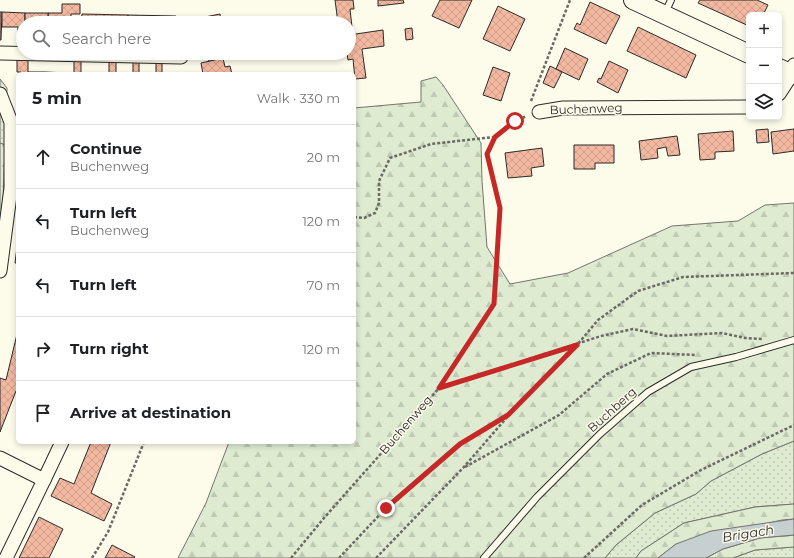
<!DOCTYPE html>
<meta charset="utf-8">
<style>
:root{--surface:#fff;--page:#f6f6f6;--text:#202124;--muted:#757577;--line:#e0e0e0}
body{margin:0;font-family:Montserrat,sans-serif;background:var(--page);color:var(--text)}
.controls{position:absolute;right:12px;top:12px;display:grid;overflow:hidden;border-radius:6px;box-shadow:0 2px 6px #0003}
.controls button{width:36px;height:36px;display:grid;place-items:center;padding:0;border:0;border-bottom:1px solid var(--line);background:var(--surface);color:var(--text);font:20px sans-serif}
.stop{position:absolute;width:12px;height:12px;margin:-9px;border:3px solid #c62828;border-radius:50%;background:#fff}
.stop.end{background:#c62828;border-color:#fff;box-shadow:0 1px 4px #0008}
.list{margin:0;padding:0;list-style:none}
h2{display:flex;justify-content:space-between;align-items:center;height:52px;margin:0;padding:0 16px;font-size:17px}
h2 small{font-size:13px;font-weight:400;color:var(--muted)}
.list li{display:grid;grid-template-columns:26px 1fr auto;gap:12px;align-items:center;box-sizing:border-box;height:64px;padding:0 16px;border-top:1px solid var(--line)}
.list b{display:block;font-size:15px;white-space:nowrap}
.list p{margin:0;font-size:13px;white-space:nowrap;color:var(--muted)}
.list em{font-size:13px;font-style:normal;color:var(--muted)}
.icon{flex:none;width:22px;height:22px;fill:none;stroke:currentColor;stroke-width:2;stroke-linecap:round;stroke-linejoin:round}
.map{position:relative;flex:none;width:794px;height:558px;overflow:hidden}
.search{position:absolute;background:var(--surface);box-shadow:0 2px 6px #0003;left:16px;top:16px;width:340px;height:44px;display:flex;align-items:center;gap:10px;box-sizing:border-box;padding:0 14px;border-radius:22px;color:var(--muted);font-size:15px}
.panel{position:absolute;background:var(--surface);box-shadow:0 2px 6px #0003;left:16px;top:72px;width:340px;height:372px;border-radius:6px}
.map>svg:first-child{display:block}
.grass{fill:url(#grass-dots);stroke:#74746e}
.forest{fill:url(#forest-firs);stroke:#74746e}
.water{fill:#c7d0d0;stroke:#74746e}
.building{fill:url(#building-cross-hatch);stroke:#2b2b2b}
.lines{fill:none;stroke-linecap:round;stroke-linejoin:round}
.lane-casing{stroke:#2b2b2b;stroke-width:8}
.street-casing{stroke:#2b2b2b;stroke-width:15}
.secondary-casing{stroke:#2b2b2b;stroke-width:20}
.path{stroke:#6a6964;stroke-width:2.5;stroke-dasharray:3 2;stroke-linecap:butt}
.lane{stroke:#fdfbea;stroke-width:6}
.street{stroke:#fdfbea;stroke-width:13}
.secondary{stroke:#fdfbea;stroke-width:18}
.route{stroke:#c62828;stroke-width:5}
.labels{text-anchor:middle;stroke-width:3;stroke-linejoin:round;paint-order:stroke}
.street-label{font-size:12px;fill:#2b2b2b;stroke:#fdfbea}
.water-label{font-size:13px;font-style:italic;fill:#2b2b2b;stroke:#fdfbea}
</style>
<div class="map">
<svg width="794" height="558" viewBox="0 0 794 558">
<defs>
<pattern id="grass-dots" width="8" height="8" patternUnits="userSpaceOnUse"><rect width="8" height="8" fill="#deebd1"/><path d="M2 2h.1M6 6h.1" fill="none" stroke="#bfcab4" stroke-width="1.8" stroke-linecap="round"/></pattern>
<pattern id="forest-firs" width="22" height="20" patternUnits="userSpaceOnUse"><rect width="22" height="20" fill="#deebd1"/><path d="M5 1l3.5 6h-7zM16 11l3.5 6h-7z" fill="#bfcab4"/></pattern>
<pattern id="building-cross-hatch" width="8" height="8" patternUnits="userSpaceOnUse"><rect width="8" height="8" fill="#f2b8a0"/><path d="M0 0l8 8M0 8l8-8" fill="none" stroke="#d09e8a"/></pattern>
</defs>
<rect width="100%" height="100%" fill="#fdfbea"/>
<!-- grass -->
<g class="grass">
<polygon points="0,79 7,88 5,145 0,143"/>
<polygon points="794,441 794,504 755,507 684,523 641,551 636,558 605,558 616,545 655,513 696,494 711,481 762,454"/>
<polygon points="794,547 794,558 733,558 755,550"/>
</g>
<!-- forest -->
<g class="forest">
<polygon points="436,77 443,85 481,143 482,181 487,247 510,284 568,273 672,226 738,221 765,205 794,203 794,441 762,454 711,481 696,494 655,513 616,545 605,558 178,558 206,503 229,442 354,442 354,108 421,102 421,81"/>
<polygon points="0,143 5,145 3,202 0,224"/>
<polygon points="794,504 794,519 782,520 676,544 658,558 636,558 641,551 684,523 755,507"/>
<polygon points="794,535 794,547 755,550 733,558 706,558 723,549 760,538"/>
</g>
<!-- water -->
<polygon class="water" points="794,519 794,535 760,538 723,549 706,558 658,558 676,544 711,531"/>
<!-- building -->
<g class="building">
<polygon points="335,0 353,0 354,9 350,9 352,27 349,28 349,23 338,23"/>
<polygon points="378,0 403,0 404,3 378,6"/>
<polygon points="440,0 472,0 459,28 432,16"/>
<polygon points="700,0 757,0 768,5 763,15 749,15 749,26 698,3"/>
<polygon points="590,2 620,16 606,44 574,29 577,23 580,25"/>
<polygon points="62,4 80,4 80,14 71,14 71,23 48,23 48,13 62,13"/>
<polygon points="498,6 525,19 510,51 483,39"/>
<polygon points="0,12 2,12 1,40 0,40"/>
<polygon points="2,12 25,13 25,23 23,23 23,40 17,40 18,27 2,27"/>
<rect x="25" y="13" width="23" height="10"/>
<polygon points="82,14 128,15 128,23 81,23"/>
<polygon points="220,14 221,23 201,23 200,18"/>
<polygon points="128,15 176,16 175,23 128,23"/>
<polygon points="293,18 294,23 277,23 276,21"/>
<polygon points="638,27 696,55 686,78 627,51"/>
<polygon points="412,28 413,39 406,40 405,29"/>
<polygon points="383,30 384,46 362,49 366,78 355,79 353,59 348,60 347,53 349,53 349,35"/>
<polygon points="565,48 588,59 579,80 556,69"/>
<polygon points="207,53 228,53 229,57 209,62"/>
<polygon points="228,53 249,53 229,57"/>
<polygon points="282,53 298,53 283,56"/>
<polygon points="223,58 225,67 230,66 232,74 203,74 201,63"/>
<polygon points="17,60 28,60 28,72 45,72 45,74 21,74 21,72 17,72"/>
<polygon points="74,61 81,61 81,73 91,74 69,74 69,73 74,73"/>
<polygon points="609,61 628,70 618,93 597,82 599,78 601,79"/>
<polygon points="109,62 116,62 116,74 120,74 109,74"/>
<rect x="133" y="62" width="6" height="12"/>
<rect x="156" y="62" width="6" height="12"/>
<polygon points="550,66 562,72 554,88 543,83"/>
<polygon points="493,67 510,73 501,101 483,95"/>
<polygon points="45,72 69,73 69,74 45,74"/>
<polygon points="768,129 769,142 757,143 756,130"/>
<polygon points="794,129 794,151 773,154 771,132"/>
<polygon points="733,131 734,151 715,152 715,159 700,160 698,134"/>
<polygon points="677,136 680,155 668,156 666,147 657,149 658,158 641,160 639,141"/>
<polygon points="574,145 614,145 614,163 595,163 595,169 574,169"/>
<polygon points="542,148 544,166 531,168 532,176 508,178 505,153"/>
<polygon points="18,239 18,263 15,263"/>
<polygon points="18,330 18,391 16,391 0,432 0,378 6,380"/>
<polygon points="91,442 111,442 91,493 112,504 104,521 51,496 60,478 74,484"/>
<polygon points="39,517 63,529 49,558 19,558"/>
<polygon points="112,545 135,557 134,558 105,558"/>
</g>
<g class="lines">
<defs>
<g id="lane">
<polyline points="665,13 671,0"/>
<polyline points="484,558 537,497 600,434 648,392 691,367 736,357 794,340"/>
</g>
<g id="street">
<polyline points="0,53 181,57"/>
<polyline points="0,94 11,122 11,188 0,271"/>
<polyline points="779,94 792,74 794,65"/>
<polyline points="539,112 563,108 749,107"/>
<polyline points="0,458 44,480 62,442"/>
<polyline points="6,558 44,480"/>
</g>
<g id="secondary">
<polyline points="633,0 749,54"/>
<polyline points="779,68 794,75"/>
</g>
</defs>
<!-- lane casing -->
<use href="#lane" class="lane-casing"/>
<!-- street casing -->
<use href="#street" class="street-casing"/>
<!-- secondary casing -->
<use href="#secondary" class="secondary-casing"/>
<!-- path -->
<g class="path">
<polyline points="531,101 570,0"/>
<polyline points="354,217 364,218 375,213 379,203 379,181 390,158 431,144 494,137"/>
<polyline points="439,388 601,336 633,329 667,336 722,333 745,338 762,339"/>
<polyline points="465,467 559,415 607,374 651,353 695,355"/>
<polyline points="92,558 108,532 144,442"/>
<polyline points="291,558 324,518 439,388 494,304 500,208 487,154 495,137 515,121 527,116"/>
<polyline points="339,558 386,508 460,444 505,417"/>
<polyline points="376,558 463,468 509,415 577,345 598,320 638,291 683,277 794,273"/>
<polyline points="584,558 642,505 701,470 794,425"/>
</g>
<!-- lane -->
<use href="#lane" class="lane"/>
<!-- street -->
<use href="#street" class="street"/>
<!-- secondary -->
<use href="#secondary" class="secondary"/>
</g>
<g class="lines">
<!-- route -->
<polyline class="route" points="386,508 460,444 508,415 577,345 439,388 494,304 500,208 487,154 495,137 515,121"/>
</g>
<g class="labels">
<!-- street labels -->
<g class="street-label">
<text transform="translate(586 109) rotate(-2)" y="4">Buchenweg</text>
<text transform="translate(612 410) rotate(-42)" y="4">Buchberg</text>
<text transform="translate(406 425) rotate(-49)" y="4">Buchenweg</text>
</g>
<!-- water labels -->
<g class="water-label">
<text transform="translate(748 533) rotate(-9)" y="5">Brigach</text>
</g>
</g>
</svg>
<div class="controls">
<button>+</button>
<button>−</button>
<button><svg class="icon" aria-label="layers" viewBox="0 0 24 24"><path d="M12 4l9 5-9 5-9-5zM3 14l9 5 9-5"/></svg></button>
</div>
<div class="stop" style="left:515px;top:121px"></div>
<div class="stop end" style="left:386px;top:508px"></div>
<div class="search"><svg class="icon" aria-label="search" viewBox="0 0 24 24"><circle cx="10" cy="10" r="6"/><path d="M15 15l6 6"/></svg>Search here</div>
<section class="panel">
<h2>5 min<small>Walk · 330 m</small></h2>
<ul class="list">
<li><svg class="icon" aria-label="ahead" viewBox="0 0 24 24"><path d="M12 20V5M6 11l6-6 6 6"/></svg><div><b>Continue</b><p>Buchenweg</p></div><em>20 m</em></li>
<li><svg class="icon" aria-label="left" viewBox="0 0 24 24"><path d="M17 20v-9H6M10 6l-5 5 5 5"/></svg><div><b>Turn left</b><p>Buchenweg</p></div><em>120 m</em></li>
<li><svg class="icon" aria-label="left" viewBox="0 0 24 24"><path d="M17 20v-9H6M10 6l-5 5 5 5"/></svg><div><b>Turn left</b></div><em>70 m</em></li>
<li><svg class="icon" aria-label="right" viewBox="0 0 24 24"><path d="M7 20v-9h11M14 6l5 5-5 5"/></svg><div><b>Turn right</b></div><em>120 m</em></li>
<li><svg class="icon" aria-label="arrive" viewBox="0 0 24 24"><path d="M6 21V4h12l-3 4 3 4H6"/></svg><div><b>Arrive at destination</b></div></li>
</ul>
</section>
</div>
